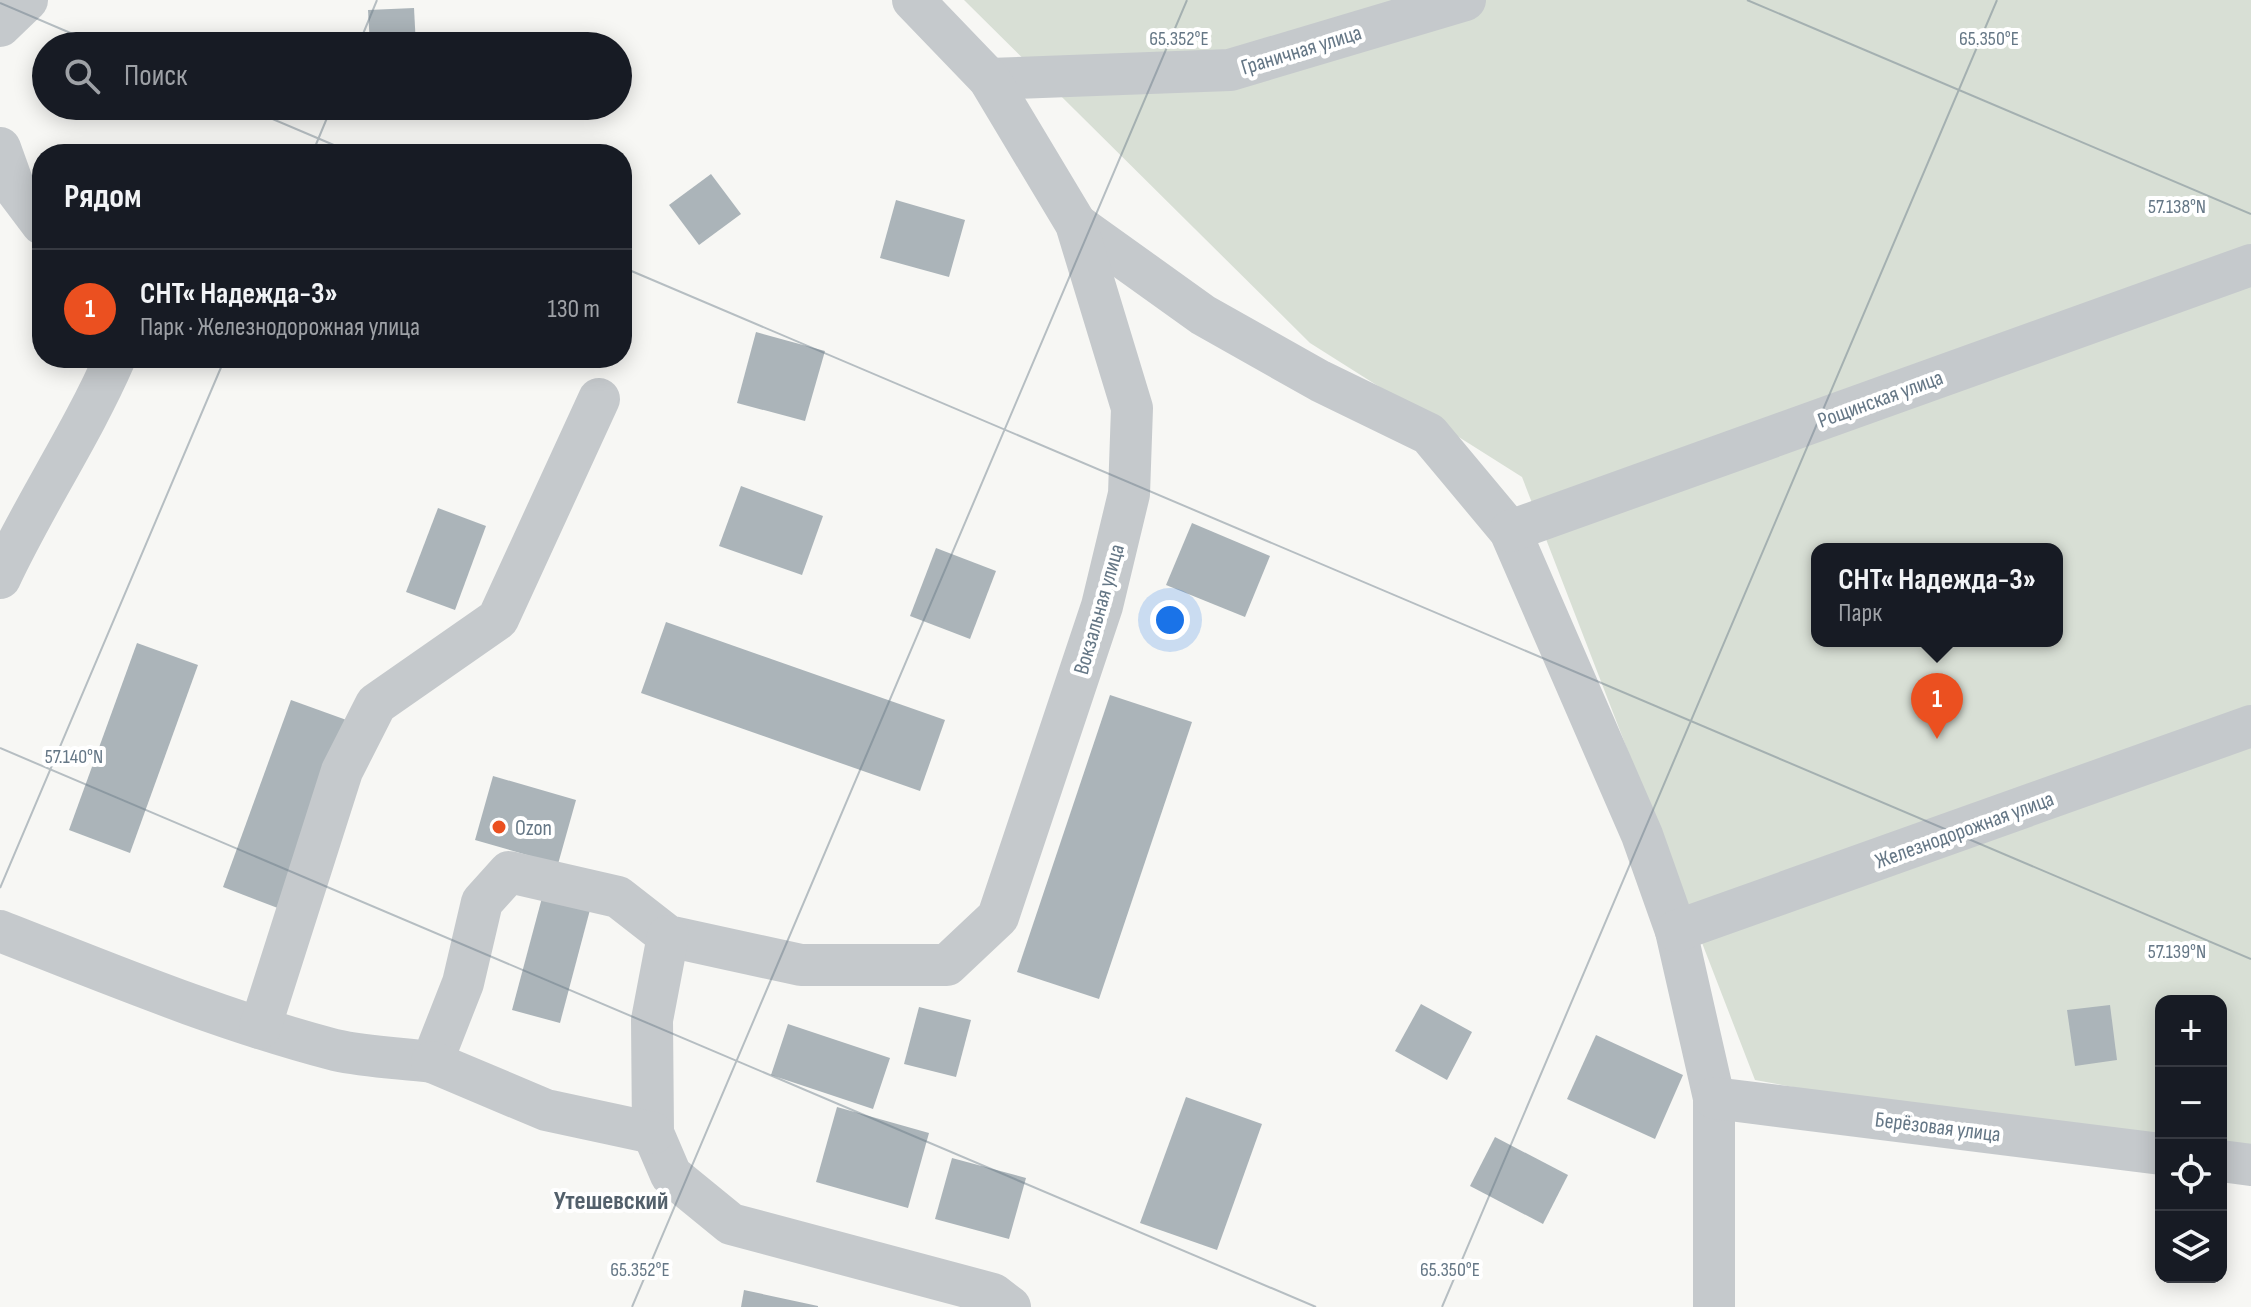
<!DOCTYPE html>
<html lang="ru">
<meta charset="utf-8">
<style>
:root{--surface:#171b24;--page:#20242c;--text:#f1f3f6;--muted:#9ea1a6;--line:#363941;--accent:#eb5020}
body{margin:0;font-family:"Sofia Sans Condensed",sans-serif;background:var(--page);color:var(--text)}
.controls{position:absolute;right:24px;bottom:24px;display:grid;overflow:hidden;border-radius:16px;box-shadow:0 4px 20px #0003}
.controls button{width:72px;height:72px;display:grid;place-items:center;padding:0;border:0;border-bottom:2px solid var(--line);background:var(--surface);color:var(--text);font:40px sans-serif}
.you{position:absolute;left:1170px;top:620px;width:28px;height:28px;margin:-20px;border:6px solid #fff;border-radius:50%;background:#1a73e8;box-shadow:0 0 0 12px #1a73e833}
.badge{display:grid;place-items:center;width:52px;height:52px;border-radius:50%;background:var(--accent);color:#fff;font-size:26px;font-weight:700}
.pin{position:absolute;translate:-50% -66px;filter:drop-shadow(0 2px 4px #0008)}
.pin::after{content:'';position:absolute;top:42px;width:28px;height:24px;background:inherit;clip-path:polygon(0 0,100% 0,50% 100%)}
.popup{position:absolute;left:1811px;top:543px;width:252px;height:104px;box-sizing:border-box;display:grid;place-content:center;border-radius:16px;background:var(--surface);filter:drop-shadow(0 2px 6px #0005);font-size:26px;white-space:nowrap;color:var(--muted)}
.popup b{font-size:30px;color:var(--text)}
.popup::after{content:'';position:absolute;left:50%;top:100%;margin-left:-16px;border:16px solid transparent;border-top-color:var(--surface)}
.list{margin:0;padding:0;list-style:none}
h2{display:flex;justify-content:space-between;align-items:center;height:104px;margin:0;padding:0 32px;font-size:34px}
h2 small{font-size:26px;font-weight:400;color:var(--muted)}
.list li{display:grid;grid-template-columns:52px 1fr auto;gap:24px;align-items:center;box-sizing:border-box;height:120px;padding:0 32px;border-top:2px solid var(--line)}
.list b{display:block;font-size:30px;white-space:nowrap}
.list p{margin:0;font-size:26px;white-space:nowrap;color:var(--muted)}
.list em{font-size:26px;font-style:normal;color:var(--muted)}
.icon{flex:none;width:44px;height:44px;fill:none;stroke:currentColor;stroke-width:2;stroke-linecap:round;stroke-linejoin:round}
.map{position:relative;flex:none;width:2251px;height:1307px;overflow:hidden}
.search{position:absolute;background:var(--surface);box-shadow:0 4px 20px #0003;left:32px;top:32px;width:600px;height:88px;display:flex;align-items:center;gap:20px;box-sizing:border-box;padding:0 28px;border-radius:44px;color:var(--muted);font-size:30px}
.panel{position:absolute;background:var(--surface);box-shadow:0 4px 20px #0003;left:32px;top:144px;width:600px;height:224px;border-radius:32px}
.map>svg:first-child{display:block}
.green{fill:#d8dfd5;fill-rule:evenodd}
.building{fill:#abb4b9}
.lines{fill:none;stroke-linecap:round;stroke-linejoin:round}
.minor{stroke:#c5c9cc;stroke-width:42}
.ticks{fill:none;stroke:#657786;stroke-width:2;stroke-opacity:0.45}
.poi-dot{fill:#eb5020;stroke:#fff;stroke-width:3}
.labels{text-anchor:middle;stroke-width:8;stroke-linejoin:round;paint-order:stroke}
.street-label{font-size:22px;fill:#657786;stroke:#fff}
.poi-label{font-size:22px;fill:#657786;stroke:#fff;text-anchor:start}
.quarter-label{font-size:26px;font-weight:bold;fill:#53606b;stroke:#fff}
.ticks-label{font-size:20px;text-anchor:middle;fill:#657786;stroke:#fff;stroke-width:8;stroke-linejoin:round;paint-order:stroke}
</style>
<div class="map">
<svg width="2251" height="1307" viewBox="0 0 2251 1307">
<rect width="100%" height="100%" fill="#f7f7f4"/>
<!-- green -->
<path class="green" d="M964,0h1287v1171l-30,-5v-165h-60v154l-406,-75 -233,-603 -212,-134zM1817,549h240v92h-240z"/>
<!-- building -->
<g class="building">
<polygon points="414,8 416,46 370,46 368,10"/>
<polygon points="711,174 741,214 699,245 669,205"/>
<polygon points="896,200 965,220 949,277 880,258"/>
<polygon points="756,332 825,351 805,421 737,403"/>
<polygon points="741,486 823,516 802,575 719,546"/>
<polygon points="438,508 486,526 455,610 406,592"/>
<polygon points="1192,523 1270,556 1245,617 1166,585"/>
<polygon points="936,548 996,571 970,639 910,616"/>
<polygon points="666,622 945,720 920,791 641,693"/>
<polygon points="137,643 198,665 130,853 69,830"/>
<polygon points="1110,695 1192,722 1099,999 1017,972"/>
<polygon points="291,700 352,722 283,910 223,887"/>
<polygon points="493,776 576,800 558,864 475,840"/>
<polygon points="543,894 591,906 560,1023 512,1010"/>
<polygon points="1421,1004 1472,1032 1447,1080 1395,1051"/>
<polygon points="2110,1005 2117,1060 2075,1066 2067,1010"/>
<polygon points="919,1007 971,1020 956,1077 904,1064"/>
<polygon points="788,1024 890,1058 873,1109 771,1075"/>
<polygon points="1596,1035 1683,1075 1655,1139 1567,1099"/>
<polygon points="1186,1097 1262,1124 1217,1250 1140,1223"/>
<polygon points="837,1107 929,1133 908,1208 816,1182"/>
<polygon points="1495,1137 1568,1175 1543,1224 1470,1186"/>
<polygon points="952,1158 1026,1178 1009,1239 935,1219"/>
<polygon points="744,1290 818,1306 818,1307 741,1307"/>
</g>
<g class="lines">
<!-- minor -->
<g class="minor">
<polyline points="0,26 27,0"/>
<polyline points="989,79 1230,70 1465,0"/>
<polyline points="0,148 14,187 42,224"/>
<polyline points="1076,224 1203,315 1320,381 1429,434 1510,531 1642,835 1676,931 1714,1098 1714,1307"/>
<polyline points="1510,531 2251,265"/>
<path d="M0,578c35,-75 82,-144 115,-220"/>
<path d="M0,931c110,43 220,89 335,119 31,7 65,8 97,12l31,-79 19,-81 27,-30 109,25 50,39 133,29h146l51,-48 104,-311 27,-112 3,-86 -56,-184 -87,-145 -76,-79"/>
<polyline points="1676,931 2251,726"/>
<polyline points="668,936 652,1020 653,1133 671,1175 731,1224 993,1294 1010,1307"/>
<polyline points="260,1028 342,771 376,704 498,619 599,399"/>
<polyline points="432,1062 546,1110 653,1133"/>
<polyline points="1714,1098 2161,1154"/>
<polyline points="2221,1161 2251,1165"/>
</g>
</g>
<!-- ticks -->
<path class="ticks" d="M1747,0l504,214M0,3l101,43M358,46l19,-46M242,106l113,48M312,154l20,-48M622,267l1629,692M0,748l1316,559M0,888l225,-530M632,1307l555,-1307M1442,1307l555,-1307"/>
<!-- markers -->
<circle class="poi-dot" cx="499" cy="827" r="8"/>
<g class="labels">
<!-- street labels -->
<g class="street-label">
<text transform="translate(1301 49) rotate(-17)" y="8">Граничная улица</text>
<text transform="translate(1880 398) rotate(-20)" y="8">Рощинская улица</text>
<text transform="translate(1098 609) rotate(-74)" y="8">Вокзальная улица</text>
<text transform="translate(1964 829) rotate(-20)" y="8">Железнодорожная улица</text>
<text transform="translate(1938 1126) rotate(7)" y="8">Берёзовая улица</text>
</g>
<!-- poi labels -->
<g class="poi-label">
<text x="515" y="835">Ozon</text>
</g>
<!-- quarter labels -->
<g class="quarter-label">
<text x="611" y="1209">Утешевский</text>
</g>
</g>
<g class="ticks-label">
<text x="1179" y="45">65.352°E</text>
<text x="1989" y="45">65.350°E</text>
<text x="2177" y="213">57.138°N</text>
<text x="74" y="763">57.140°N</text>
<text x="2177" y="958">57.139°N</text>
<text x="640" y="1276">65.352°E</text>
<text x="1450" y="1276">65.350°E</text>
</g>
</svg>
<div class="controls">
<button>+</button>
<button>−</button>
<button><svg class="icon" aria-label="locate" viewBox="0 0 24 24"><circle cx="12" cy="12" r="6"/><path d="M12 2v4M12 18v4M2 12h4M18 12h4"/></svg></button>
<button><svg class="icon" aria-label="layers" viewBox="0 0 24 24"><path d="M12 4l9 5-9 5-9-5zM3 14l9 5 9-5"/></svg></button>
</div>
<div class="you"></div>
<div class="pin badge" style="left:1937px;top:739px">1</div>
<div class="popup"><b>СНТ« Надежда-3»</b>Парк</div>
<div class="search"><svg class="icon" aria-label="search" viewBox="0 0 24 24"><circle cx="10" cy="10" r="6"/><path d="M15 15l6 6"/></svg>Поиск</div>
<section class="panel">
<h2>Рядом<small></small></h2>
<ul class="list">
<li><span class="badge">1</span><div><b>СНТ« Надежда-3»</b><p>Парк · Железнодорожная улица</p></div><em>130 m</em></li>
</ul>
</section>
</div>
